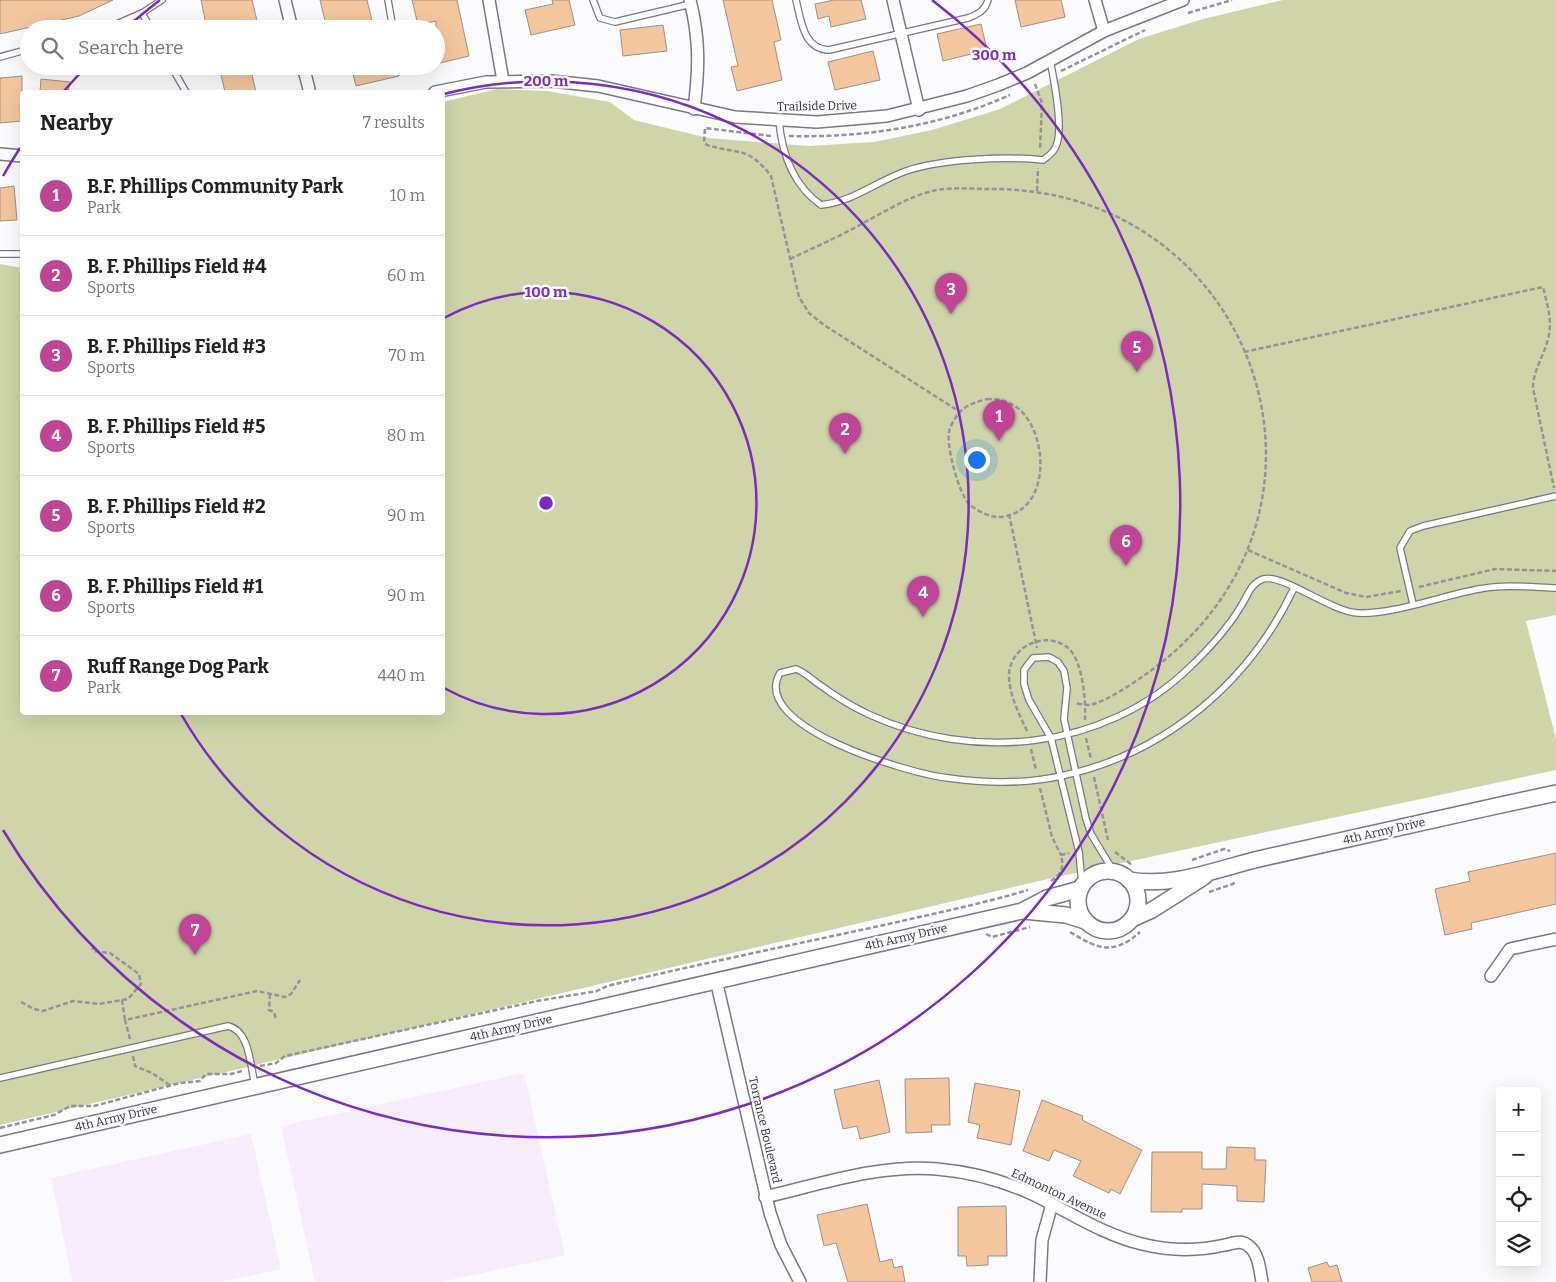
<!DOCTYPE html>
<meta charset="utf-8">
<style>
:root{--surface:#fff;--page:#f2f2f2;--text:#222;--muted:#767676;--line:#e0e0e0;--accent:#c04596}
body{margin:0;font-family:Bitter,serif;background:var(--page);color:var(--text)}
.controls{position:absolute;right:15px;bottom:15px;display:grid;overflow:hidden;border-radius:5px;box-shadow:0 5px 20px #0002}
.controls button{width:45px;height:45px;display:grid;place-items:center;padding:0;border:0;border-bottom:1px solid var(--line);background:var(--surface);color:var(--text);font:25px sans-serif}
.you{position:absolute;left:976px;top:459px;width:18px;height:18px;margin:-12px;border:4px solid #fff;border-radius:50%;background:#1a73e8;box-shadow:0 0 0 8px #1a73e833}
.badge{display:grid;place-items:center;width:32px;height:32px;border-radius:50%;background:var(--accent);color:#fff;font-size:16px;font-weight:700}
.pin{position:absolute;translate:-50% -41px;filter:drop-shadow(0 1px 2px #0008)}
.pin::after{content:'';position:absolute;top:26px;width:18px;height:15px;background:inherit;clip-path:polygon(0 0,100% 0,50% 100%)}
.list{margin:0;padding:0;list-style:none}
h2{display:flex;justify-content:space-between;align-items:center;height:65px;margin:0;padding:0 20px;font-size:21px}
h2 small{font-size:16px;font-weight:400;color:var(--muted)}
.list li{display:grid;grid-template-columns:32px 1fr auto;gap:15px;align-items:center;box-sizing:border-box;height:80px;padding:0 20px;border-top:1px solid var(--line)}
.list b{display:block;font-size:19px;white-space:nowrap}
.list p{margin:0;font-size:16px;white-space:nowrap;color:var(--muted)}
.list em{font-size:16px;font-style:normal;color:var(--muted)}
.icon{flex:none;width:28px;height:28px;fill:none;stroke:currentColor;stroke-width:2;stroke-linecap:round;stroke-linejoin:round}
.map{position:relative;flex:none;width:1556px;height:1282px;overflow:hidden}
.search{position:absolute;background:var(--surface);box-shadow:0 5px 20px #0002;left:20px;top:20px;width:425px;height:55px;display:flex;align-items:center;gap:12px;box-sizing:border-box;padding:0 18px;border-radius:28px;color:var(--muted);font-size:19px}
.panel{position:absolute;background:var(--surface);box-shadow:0 5px 20px #0002;left:20px;top:90px;width:425px;height:625px;border-radius:5px}
.map>svg:first-child{display:block}
.industrial{fill:#f6ecfc}
.green{fill:#cfd5a9}
.building{fill:#f3c69e;stroke:#9f9186}
.lines{fill:none;stroke-linecap:round;stroke-linejoin:round}
.lane-casing{stroke:#7a7786;stroke-width:8}
.street-casing{stroke:#7a7786;stroke-width:14}
.secondary-casing{stroke:#7a7786;stroke-width:18}
.path{stroke:#969499;stroke-width:2.5;stroke-dasharray:5 2.5;stroke-linecap:butt}
.lane{stroke:#fff;stroke-width:5.5}
.street{stroke:#fff;stroke-width:11}
.secondary{stroke:#fff;stroke-width:15}
.ring{fill:none;stroke:#7b2cbf;stroke-width:2.5}
.labels{text-anchor:middle;stroke-width:5;stroke-linejoin:round;paint-order:stroke}
.street-label{font-size:12px;fill:#343239;stroke:#fbfafd}
.centre{fill:#7b2cbf;stroke:#fbfafd;stroke-width:2.5}
.ring-label{font-size:15px;text-anchor:middle;font-weight:bold;fill:#7b2cbf;stroke:#fbfafd;stroke-width:5;stroke-linejoin:round;paint-order:stroke}
</style>
<div class="map">
<svg width="1556" height="1282" viewBox="0 0 1556 1282">
<rect width="100%" height="100%" fill="#fbfafd"/>
<!-- industrial -->
<g class="industrial">
<polygon points="524,1073 565,1255 441,1282 315,1282 281,1126"/>
<polygon points="251,1134 281,1269 221,1282 73,1282 51,1178"/>
</g>
<!-- green -->
<polygon class="green" points="1283,0 1556,0 1556,615 1526,621 1556,739 1556,770 1052,878 0,1125 0,264 22,268 22,712 442,712 443,102 497,89 547,91 610,102 634,120 708,138 809,146 874,142 932,130 1000,109 1139,39 1203,19"/>
<!-- building -->
<g class="building">
<polygon points="0,0 113,0 79,16 0,34"/>
<polygon points="201,0 252,0 259,29 207,29"/>
<polygon points="320,0 367,0 374,29 327,29"/>
<polygon points="412,0 457,0 469,56 436,64 436,21 418,25"/>
<polygon points="552,0 569,0 575,25 531,35 525,10 553,4"/>
<polygon points="723,0 772,0 781,40 774,42 782,80 737,91 731,67 738,66"/>
<polygon points="834,0 861,0 866,19 831,27 829,16 818,19 815,4"/>
<polygon points="1015,0 1061,0 1065,17 1021,27"/>
<polygon points="981,24 987,50 943,61 937,34"/>
<polygon points="663,25 667,51 623,56 620,30"/>
<polygon points="873,51 880,80 835,90 828,62"/>
<polygon points="219,66 250,66 256,92 225,92"/>
<polygon points="351,66 397,66 399,76 356,86"/>
<polygon points="22,76 22,121 0,123 0,78"/>
<polygon points="41,79 70,82 68,92 40,92"/>
<polygon points="14,186 17,220 0,221 0,188"/>
<polygon points="1556,853 1556,904 1471,923 1472,929 1445,935 1435,889 1470,881 1468,872"/>
<polygon points="949,1078 950,1125 931,1125 932,1132 906,1133 905,1079"/>
<polygon points="879,1080 890,1132 860,1139 857,1126 843,1129 834,1090"/>
<polygon points="975,1083 1020,1091 1011,1145 977,1138 980,1125 968,1122"/>
<polygon points="1042,1100 1083,1116 1082,1120 1142,1150 1120,1194 1111,1189 1109,1193 1073,1176 1081,1161 1054,1150 1049,1161 1023,1151"/>
<polygon points="1227,1147 1255,1148 1255,1160 1266,1160 1264,1202 1237,1201 1237,1186 1202,1184 1202,1209 1182,1209 1182,1212 1151,1212 1152,1152 1202,1152 1202,1169 1226,1169"/>
<polygon points="867,1204 880,1262 892,1259 894,1268 902,1266 905,1282 848,1282 836,1243 824,1246 817,1215"/>
<polygon points="1006,1206 1007,1256 988,1256 988,1265 967,1266 966,1256 958,1256 958,1207"/>
<polygon points="1327,1262 1329,1267 1337,1265 1342,1282 1312,1282 1308,1268"/>
</g>
<g class="lines">
<defs>
<g id="lane">
<polyline points="388,0 393,29"/>
<polyline points="593,0 600,18 615,22 691,4"/>
<path d="M796,0c5,20 7,49 33,50l139,-32c10,-4 17,-7 20,-18"/>
<polyline points="142,13 151,29"/>
<polyline points="105,29 142,13 162,0"/>
<polyline points="0,57 29,49"/>
<polyline points="171,66 186,92"/>
<polyline points="305,73 321,66"/>
<path d="M779,121c3,33 15,65 42,84 34,-4 54,-23 85,-34 35,-12 100,-15 137,-11 5,-4 11,-7 13,-14 8,-17 -2,-66 -6,-86"/>
<polyline points="0,254 22,254"/>
<path d="M1294,588c-45,95 -129,166 -233,188 -36,8 -77,7 -113,2 -37,-4 -200,-51 -168,-105l16,-4c9,3 16,11 24,16 15,11 31,21 48,29 105,49 237,36 322,-47 21,-20 40,-41 54,-66 5,-9 8,-18 19,-22 19,-6 68,33 95,34 34,2 86,-18 121,-24 26,-5 51,-2 77,-1"/>
<polyline points="1413,604 1400,548 1410,531 1423,526 1556,496"/>
<polyline points="1082,885 1079,852 1051,738 1029,700 1024,684 1024,670 1033,658 1049,657 1058,662 1064,671 1067,688 1064,719 1086,819 1091,834 1114,872"/>
<path d="M0,1078l228,-52c22,5 22,39 27,59"/>
</g>
<g id="street">
<polyline points="285,0 292,29"/>
<polyline points="489,0 503,81"/>
<path d="M690,0c10,40 9,69 4,109"/>
<polyline points="893,0 919,110"/>
<polyline points="1095,0 1104,31"/>
<polyline points="303,66 309,89"/>
<polyline points="435,92 486,82 551,81 598,86 735,117 817,122 887,116 967,96 998,85 1027,73 1104,31 1183,0"/>
<polyline points="0,154 22,156"/>
<polyline points="1491,976 1510,949 1556,939"/>
<polyline points="716,980 770,1213 781,1245 800,1282"/>
<path d="M765,1197c56,-13 114,-33 172,-28 33,3 65,11 95,25 36,17 71,41 110,50 28,7 56,7 83,1 9,-2 17,-6 25,2 9,8 10,24 12,35"/>
<polyline points="1040,1282 1042,1240 1052,1204"/>
</g>
<g id="secondary">
<circle cx="1108" cy="901" r="30"/>
<path d="M1129,880c45,8 90,-12 134,-22 97,-21 195,-44 293,-65"/>
<polyline points="1023,911 1066,915 1085,921"/>
<polyline points="1132,919 1152,910 1204,877"/>
<polyline points="0,1145 1022,911 1047,898 1080,889"/>
</g>
</defs>
<!-- lane casing -->
<use href="#lane" class="lane-casing"/>
<!-- street casing -->
<use href="#street" class="street-casing"/>
<!-- secondary casing -->
<use href="#secondary" class="secondary-casing"/>
<!-- path -->
<g class="path">
<polyline points="1188,13 1232,0"/>
<polyline points="1061,71 1145,30"/>
<polyline points="1035,84 1042,103 1040,150"/>
<path d="M771,136l-66,-8 -1,14 3,3c31,10 40,0 64,31l28,121 10,16 15,12 136,87"/>
<path d="M789,136c77,2 151,-10 221,-41"/>
<polyline points="1037,191 1038,168"/>
<path d="M790,259c25,-12 51,-23 75,-37 23,-12 46,-27 72,-32 18,-3 37,-1 54,-1 258,-1 375,310 171,473 -16,13 -53,39 -72,43 -4,0 -11,-1 -15,-2"/>
<path d="M1244,352l299,-65c4,17 10,34 5,52 -4,17 -15,31 -15,49l21,100"/>
<path d="M987,399c9,0 18,1 26,6 35,19 42,106 -12,112 -10,1 -24,-6 -32,-13 -10,-10 -23,-58 -20,-72 1,-6 7,-16 11,-20 7,-8 17,-10 27,-13z"/>
<polyline points="1009,514 1037,648"/>
<polyline points="1248,550 1346,593 1366,597 1401,591"/>
<polyline points="1419,587 1495,569 1556,571"/>
<path d="M1027,731c-8,-17 -19,-39 -18,-58 3,-28 36,-42 58,-26 16,12 19,55 18,73"/>
<polyline points="1086,738 1091,759"/>
<polyline points="1031,749 1036,770"/>
<polyline points="1094,777 1108,840"/>
<polyline points="1040,788 1052,837 1061,855"/>
<polyline points="1115,852 1132,865"/>
<polyline points="1192,860 1224,849 1230,851"/>
<path d="M1051,881c11,-7 13,-14 10,-26l8,-2"/>
<polyline points="1209,892 1233,884 1236,881"/>
<path d="M1070,932c28,17 43,24 70,0"/>
<polyline points="986,934 992,937 1030,927"/>
<polyline points="93,945 93,951 110,953 139,974 141,984 128,999 122,1000"/>
<polyline points="270,994 269,1010 274,1012 276,1019"/>
<polyline points="21,1002 34,1009 43,1011 73,1001 99,1004 122,1000 125,1020"/>
<polyline points="130,1039 125,1020 257,991 285,997 291,994 300,980"/>
<polyline points="133,1056 135,1066 152,1073 171,1086"/>
<path d="M260,1066l16,-3 9,-7 252,-55 60,-10 10,-5c92,-22 185,-41 277,-61 48,-11 97,-21 144,-35"/>
<polyline points="0,1128 54,1115 70,1106 94,1106 180,1083 200,1081 206,1074 231,1074 242,1071"/>
</g>
<!-- lane -->
<use href="#lane" class="lane"/>
<!-- street -->
<use href="#street" class="street"/>
<!-- secondary -->
<use href="#secondary" class="secondary"/>
</g>
<!-- distance rings -->
<g class="ring">
<path d="M444 318A211 211 0 1 1 444 688"/>
<path d="M444 94A422 422 0 1 1 181 714"/>
<path d="M3 176A634 634 0 0 1 20 148M64 91A634 634 0 0 1 86 67M126 28A634 634 0 0 1 160 0M932 0A634 634 0 1 1 3 830"/>
</g>
<g class="labels">
<!-- street labels -->
<g class="street-label">
<text transform="translate(817 106) rotate(-1)" y="4">Trailside Drive</text>
<text transform="translate(1384 831) rotate(-13)" y="4">4th Army Drive</text>
<text transform="translate(906 937) rotate(-13)" y="4">4th Army Drive</text>
<text transform="translate(511 1028) rotate(-13)" y="4">4th Army Drive</text>
<text transform="translate(116 1118) rotate(-13)" y="4">4th Army Drive</text>
<text transform="translate(765 1130) rotate(77)" y="4">Torrance Boulevard</text>
<text transform="translate(1059 1194) rotate(25)" y="4">Edmonton Avenue</text>
</g>
</g>
<circle cx="546" cy="503" r="8" class="centre"/>
<g class="ring-label">
<text x="994" y="60">300 m</text>
<text x="546" y="86">200 m</text>
<text x="546" y="297">100 m</text>
</g>
</svg>
<div class="controls">
<button>+</button>
<button>−</button>
<button><svg class="icon" aria-label="locate" viewBox="0 0 24 24"><circle cx="12" cy="12" r="6"/><path d="M12 2v4M12 18v4M2 12h4M18 12h4"/></svg></button>
<button><svg class="icon" aria-label="layers" viewBox="0 0 24 24"><path d="M12 4l9 5-9 5-9-5zM3 14l9 5 9-5"/></svg></button>
</div>
<div class="you"></div>
<div class="pin badge" style="left:999px;top:441px">1</div>
<div class="pin badge" style="left:845px;top:454px">2</div>
<div class="pin badge" style="left:951px;top:314px">3</div>
<div class="pin badge" style="left:923px;top:617px">4</div>
<div class="pin badge" style="left:1137px;top:372px">5</div>
<div class="pin badge" style="left:1126px;top:566px">6</div>
<div class="pin badge" style="left:195px;top:955px">7</div>
<div class="search"><svg class="icon" aria-label="search" viewBox="0 0 24 24"><circle cx="10" cy="10" r="6"/><path d="M15 15l6 6"/></svg>Search here</div>
<section class="panel">
<h2>Nearby<small>7 results</small></h2>
<ul class="list">
<li><span class="badge">1</span><div><b>B.F. Phillips Community Park</b><p>Park</p></div><em>10 m</em></li>
<li><span class="badge">2</span><div><b>B. F. Phillips Field #4</b><p>Sports</p></div><em>60 m</em></li>
<li><span class="badge">3</span><div><b>B. F. Phillips Field #3</b><p>Sports</p></div><em>70 m</em></li>
<li><span class="badge">4</span><div><b>B. F. Phillips Field #5</b><p>Sports</p></div><em>80 m</em></li>
<li><span class="badge">5</span><div><b>B. F. Phillips Field #2</b><p>Sports</p></div><em>90 m</em></li>
<li><span class="badge">6</span><div><b>B. F. Phillips Field #1</b><p>Sports</p></div><em>90 m</em></li>
<li><span class="badge">7</span><div><b>Ruff Range Dog Park</b><p>Park</p></div><em>440 m</em></li>
</ul>
</section>
</div>
